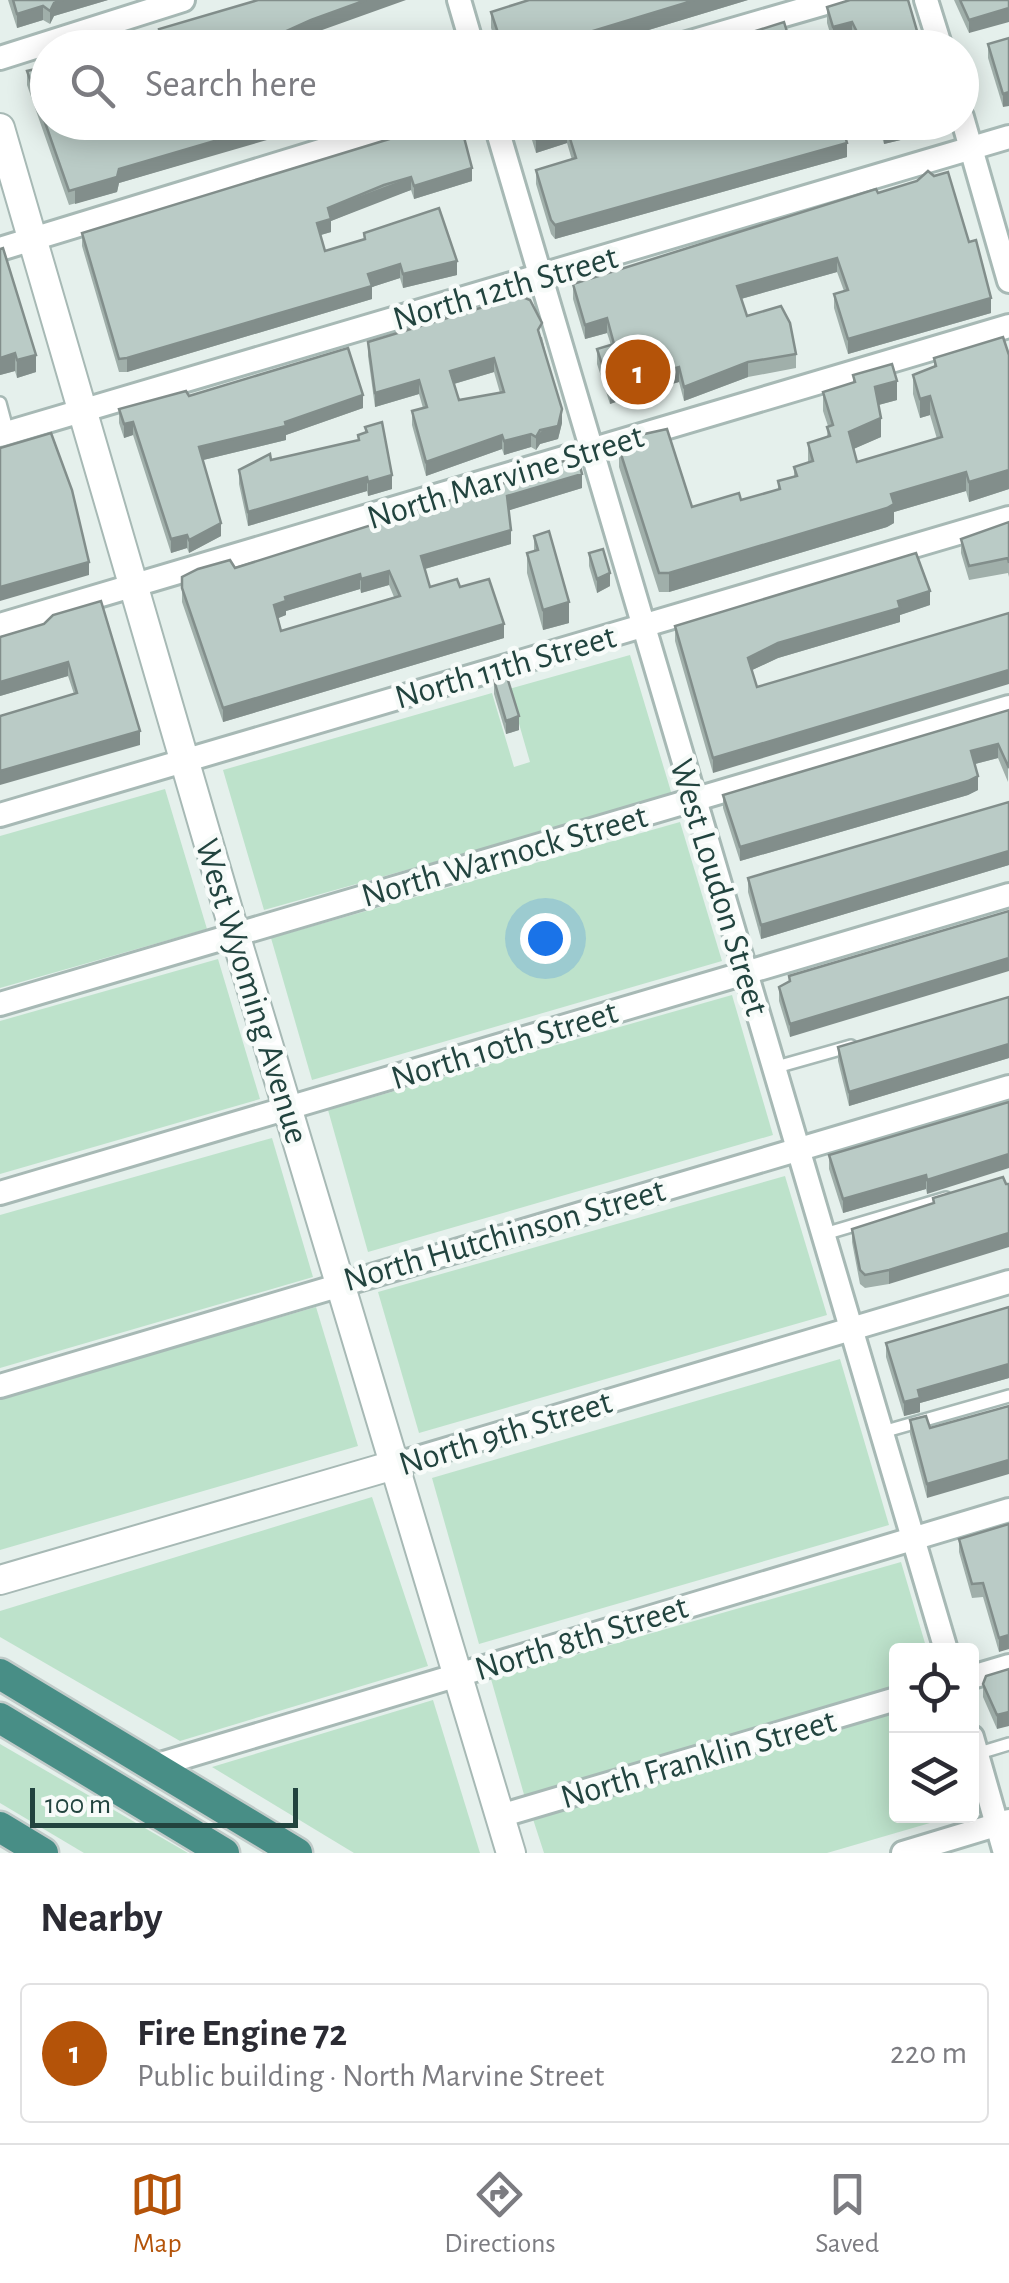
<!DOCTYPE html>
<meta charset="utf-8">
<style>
:root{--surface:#fff;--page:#f7f7f7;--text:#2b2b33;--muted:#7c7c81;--line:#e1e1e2;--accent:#b45309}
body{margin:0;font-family:"Alegreya Sans",sans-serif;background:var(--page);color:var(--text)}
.controls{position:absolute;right:30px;bottom:30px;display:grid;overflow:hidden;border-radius:10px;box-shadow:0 5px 25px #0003}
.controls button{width:90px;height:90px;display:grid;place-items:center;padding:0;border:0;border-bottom:2px solid var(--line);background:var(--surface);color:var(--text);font:50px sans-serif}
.scale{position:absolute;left:30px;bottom:25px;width:268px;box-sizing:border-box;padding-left:10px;border:5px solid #22443f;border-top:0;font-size:28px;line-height:35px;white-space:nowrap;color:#22443f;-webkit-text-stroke:8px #f7fbf9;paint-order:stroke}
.you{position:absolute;left:545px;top:938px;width:35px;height:35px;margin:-25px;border:8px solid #fff;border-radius:50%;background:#1a73e8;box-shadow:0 0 0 15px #1a73e833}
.badge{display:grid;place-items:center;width:65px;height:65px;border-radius:50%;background:var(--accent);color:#fff;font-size:32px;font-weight:700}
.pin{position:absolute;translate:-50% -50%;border:5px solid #fff;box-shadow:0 2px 10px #0006}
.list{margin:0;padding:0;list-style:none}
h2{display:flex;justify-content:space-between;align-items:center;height:130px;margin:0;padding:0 40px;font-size:42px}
h2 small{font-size:32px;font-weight:400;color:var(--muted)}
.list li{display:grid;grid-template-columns:65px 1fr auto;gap:30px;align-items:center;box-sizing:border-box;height:140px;margin:0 20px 20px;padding:0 20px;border:2px solid var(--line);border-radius:10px}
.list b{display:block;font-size:38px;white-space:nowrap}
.list p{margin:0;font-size:32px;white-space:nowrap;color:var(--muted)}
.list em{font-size:32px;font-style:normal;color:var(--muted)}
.icon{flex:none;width:55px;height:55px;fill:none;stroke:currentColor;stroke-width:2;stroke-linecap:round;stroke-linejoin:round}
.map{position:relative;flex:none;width:1009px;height:1853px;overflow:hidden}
.search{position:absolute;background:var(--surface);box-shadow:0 5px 25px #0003;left:30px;right:30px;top:30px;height:110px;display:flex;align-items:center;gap:25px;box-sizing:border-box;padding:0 35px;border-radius:55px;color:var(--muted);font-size:38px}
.sheet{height:290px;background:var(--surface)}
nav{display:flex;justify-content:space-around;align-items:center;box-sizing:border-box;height:140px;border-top:2px solid var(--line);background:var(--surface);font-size:28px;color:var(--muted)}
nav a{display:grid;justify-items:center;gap:5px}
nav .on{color:var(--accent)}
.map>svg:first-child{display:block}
.green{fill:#bde2cb}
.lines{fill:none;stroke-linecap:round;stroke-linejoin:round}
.service-casing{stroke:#a7b9b5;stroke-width:16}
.minor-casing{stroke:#a7b9b5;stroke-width:28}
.tertiary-casing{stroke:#a7b9b5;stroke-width:32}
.trunk-casing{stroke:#c1cbc9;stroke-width:35}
.service{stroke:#fff;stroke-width:11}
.minor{stroke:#fff;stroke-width:22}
.tertiary{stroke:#fff;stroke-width:28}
.trunk{stroke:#488e86;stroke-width:30}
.wall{fill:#a0afaa;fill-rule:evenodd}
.shaded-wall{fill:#828e8b}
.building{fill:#bacbc6;stroke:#828e8b;stroke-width:2.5;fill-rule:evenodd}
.labels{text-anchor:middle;stroke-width:9;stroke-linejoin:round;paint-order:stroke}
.street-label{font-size:35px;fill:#22443f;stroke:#f7fbf9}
</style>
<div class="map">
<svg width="1009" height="1853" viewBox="0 0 1009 1853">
<rect width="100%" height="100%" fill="#e5f0ec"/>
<!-- green -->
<g class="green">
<polygon points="630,655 672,795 264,910 223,770 492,693 514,767 530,762 509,689"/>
<polygon points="165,789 207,929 0,988 0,836"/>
<polygon points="680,822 722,961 312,1080 271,938"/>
<polygon points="218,959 260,1099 0,1174 0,1021"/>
<polygon points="732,995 773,1135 368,1252 328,1110"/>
<polygon points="272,1138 313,1277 0,1368 0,1215"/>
<polygon points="785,1176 827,1315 419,1433 378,1292"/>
<polygon points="316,1307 358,1446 0,1550 0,1397"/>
<polygon points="840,1359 889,1525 479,1644 432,1478"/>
<polygon points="372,1497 428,1666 180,1741 0,1637 0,1611"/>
<polygon points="901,1562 927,1650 896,1650 896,1686 525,1798 491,1679"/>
<polygon points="433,1700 480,1853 354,1853 212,1767"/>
<polygon points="896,1713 896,1816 954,1816 827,1853 544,1853 532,1816"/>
<polygon points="0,1744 188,1853 84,1853 0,1803"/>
</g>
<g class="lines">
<defs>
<g id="service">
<polyline points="0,403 8,433"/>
<polyline points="773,1068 851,1046"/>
<polyline points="821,1235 946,1198"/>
<polyline points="879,1433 1009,1396"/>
<polyline points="976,1754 1009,1744"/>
</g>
<g id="minor">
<polyline points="459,0 473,48"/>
<polyline points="926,0 941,48"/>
<polyline points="670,48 836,0"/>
<polyline points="0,58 183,0"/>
<polyline points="962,117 1009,281"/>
<polyline points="495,122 946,1650"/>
<polyline points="0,249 415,122"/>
<polyline points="0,435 1009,137"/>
<polyline points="0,625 1009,326"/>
<polyline points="0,815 1009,518"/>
<polyline points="0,1004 1009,707"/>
<polyline points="0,1193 1009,895"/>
<polyline points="0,1386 1009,1087"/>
<polyline points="394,1465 1009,1282"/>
<polyline points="972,1677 1009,1666"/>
<polyline points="972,1737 1005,1853"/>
<polyline points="154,1766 1009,1510"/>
<polyline points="500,1816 896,1699"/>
<polyline points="903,1853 1009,1821"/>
</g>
<g id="tertiary">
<polyline points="0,128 235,934 511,1853"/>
<polyline points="0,1580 394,1465"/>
</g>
<g id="trunk">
<polyline points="0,1674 297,1853"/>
<polyline points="0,1718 224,1853"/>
<polyline points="0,1827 43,1853"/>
</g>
</defs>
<!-- service casing -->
<use href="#service" class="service-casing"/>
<!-- minor casing -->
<use href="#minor" class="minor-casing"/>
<!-- tertiary casing -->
<use href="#tertiary" class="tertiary-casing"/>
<!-- trunk casing -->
<use href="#trunk" class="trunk-casing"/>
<!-- service -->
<use href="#service" class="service"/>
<!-- minor -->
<use href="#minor" class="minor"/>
<!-- tertiary -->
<use href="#tertiary" class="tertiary"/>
<!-- trunk -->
<use href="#trunk" class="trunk"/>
</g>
<!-- wall -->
<g class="wall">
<polygon points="8,0 108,0 54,16 50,24 43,20 17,28"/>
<polygon points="748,0 589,48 498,48 491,28 491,12"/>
<polygon points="954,0 1009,0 969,33"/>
<polygon points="827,7 917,47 857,48 852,37 833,43 827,23"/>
<polygon points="1009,38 1003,107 988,58 988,44"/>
<polygon points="27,71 203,158 119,183 117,192 69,205 27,85"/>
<polygon points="445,122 472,181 414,199 411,190 384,199 331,221 331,232 321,235 325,251 364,239 364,233 457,275 403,288 400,278 372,287 372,299 127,372 119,372 82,246 82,233"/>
<polygon points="879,122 942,122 942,130 884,144 879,128"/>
<polygon points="532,126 847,157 555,239 551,234 536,184 536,170 572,160 567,143 536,153 532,140"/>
<polygon points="878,193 991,313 848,354 834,308 834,294 844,291 837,272 741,299 747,316 796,354 796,368 748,377 684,401 679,382 665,386 663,379 633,388 633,396 610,404 597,364 597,349 611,345 607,333 585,339 573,299 573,284"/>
<polygon points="0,249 36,372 17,378 15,371 0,375"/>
<path d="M542,337l20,86 -4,16 -18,5 -4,6 -5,-3 -27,8 -2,-6 -76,27 -14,-51v-14l11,-3 -4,-14 -44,13 -7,-51v-14zM494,372l6,21 -41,7 -5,-16z"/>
<polygon points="1009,355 1009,489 969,502 966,491 894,512 894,523 887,527 669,592 659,592 619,467 619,448 692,507 741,500 778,489 778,481 794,476 794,467 808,463 808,443 827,437 828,426 823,411 823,392 853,383 853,375 897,400 878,405 881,437 853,449 857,462 937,439 930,415 920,418 913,394 913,375 934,366 934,358"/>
<polygon points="189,396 363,408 286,435 286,440 203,460 221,536 189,553 187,548 171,553 133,435 124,438 119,423 119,409"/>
<polygon points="365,427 392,489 368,496 367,491 248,526 239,484 239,470 271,460 358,440 358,435 365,433"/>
<path d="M540,477l42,11 -73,22 2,34 -86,25 5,18h30l44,51 -281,84 -41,-120v-25l53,-9zM389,585l5,12 -113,34 -4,-13 9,-3v-4l74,-22 1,4z"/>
<polygon points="1009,522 1009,577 1008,573 969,580 961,553 961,539"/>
<polygon points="534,536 569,623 543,630 527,573 527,553 534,551"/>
<polygon points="589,553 610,586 597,593 589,566"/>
<polygon points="930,605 900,615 900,622 778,658 752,670 757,687 713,773 675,641 675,626"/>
<polygon points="44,624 140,745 74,694 68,676 0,696 0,637"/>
<polygon points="494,680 519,730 506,734 494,694"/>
<polygon points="1009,710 1008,782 998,758 975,764 978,790 968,795 740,861 723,808 723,795"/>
<polygon points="1009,802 1009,865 761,939 748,892 748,878"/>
<polygon points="1009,911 790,1037 779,1001 779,987 789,982 789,976"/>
<polygon points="1009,997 1009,1058 849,1106 838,1061 838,1047"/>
<polygon points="1009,1102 927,1194 926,1189 843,1213 829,1169 829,1155"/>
<polygon points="1006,1184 889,1284 865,1288 860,1284 852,1242 852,1229 933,1203 933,1198"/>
<polygon points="1009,1307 1009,1378 920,1403 920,1412 904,1416 886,1357 886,1343"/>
<polygon points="910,1420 930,1428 927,1498 910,1434"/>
<polygon points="1009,1524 999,1652 983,1597 972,1598 959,1552 959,1539"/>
<polygon points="1009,1669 997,1729 983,1697 983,1684"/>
</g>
<!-- shaded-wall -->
<g class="shaded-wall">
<polygon points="63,0 108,0 54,16 50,24 50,11 54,3"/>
<polygon points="366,0 406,0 311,34 283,48 266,48 280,34 311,20"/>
<polygon points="695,0 748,0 589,48 537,48"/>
<polygon points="43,6 43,20 17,28 17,14"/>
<polygon points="1009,8 1009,22 969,33 969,20"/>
<polygon points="852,22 852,37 833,43 833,27"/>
<polygon points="917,31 917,47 899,48 899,36"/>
<polygon points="1009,92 1009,106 1003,107 1003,94"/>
<polygon points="279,122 329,122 119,183 117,192 75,204 75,190 119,169"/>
<polygon points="908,122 942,122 942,130 884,144 884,128"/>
<polygon points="567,129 567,143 536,153 536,139"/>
<polygon points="847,143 847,157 555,239 555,225"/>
<polygon points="472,168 472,181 414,199 414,186"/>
<polygon points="411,177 411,190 331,221 331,232 317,236 317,223 328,208"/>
<polygon points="837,258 837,272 737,300 737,286"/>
<polygon points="457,261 457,275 403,288 403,274"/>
<polygon points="400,264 400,278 372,287 372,299 127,372 127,358"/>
<polygon points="991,298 991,313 848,354 848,339"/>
<polygon points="607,318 607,333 585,339 585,325"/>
<polygon points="15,353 15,371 0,375 0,358"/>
<polygon points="36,355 36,372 17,378 17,360"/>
<polygon points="494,358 494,372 450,385 450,371"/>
<polygon points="748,362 748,377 684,401 684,387"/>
<polygon points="663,364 663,379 633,388 633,396 610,404 610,389 631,374"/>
<polygon points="679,367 679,382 665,386 665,371"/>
<polygon points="419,380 419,394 375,407 375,393"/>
<polygon points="897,381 897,400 875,406 875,387"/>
<polygon points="363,395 363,408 286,435 286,440 199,461 199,447 285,422"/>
<polygon points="930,396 930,415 920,418 920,399"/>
<polygon points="562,409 562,423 558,439 540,444 536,450 536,437"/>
<polygon points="881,418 881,437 849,451 849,432"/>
<polygon points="133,422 133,435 124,438 124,424"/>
<polygon points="531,434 531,447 504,455 504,441"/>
<polygon points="502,435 502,449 426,476 426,462"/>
<polygon points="1009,470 1009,489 969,502 969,482"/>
<polygon points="966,472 966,491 894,512 894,523 887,527 669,592 669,573 891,494"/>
<polygon points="582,474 582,488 507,511 507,496"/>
<polygon points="392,475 392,489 368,496 368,482"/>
<polygon points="367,477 367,491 248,526 248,512"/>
<polygon points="221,523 221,536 189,553 189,540"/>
<polygon points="511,530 511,544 421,570 421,556"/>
<polygon points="187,535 187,548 171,553 171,539"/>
<polygon points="89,562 89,575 0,601 0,587"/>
<polygon points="389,571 389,585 361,593 361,579"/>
<polygon points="610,573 610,586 597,593 597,579"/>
<polygon points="360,574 360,589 286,611 286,615 274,620 274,605 285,597"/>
<polygon points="930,591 930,605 900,615 900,622 778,658 748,672 748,658 778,643 898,601"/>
<polygon points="569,602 569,623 543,630 543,610"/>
<polygon points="504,624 504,638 223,722 223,708"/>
<polygon points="68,662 68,676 0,696 0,682"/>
<polygon points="1009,670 1009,684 713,773 713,758"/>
<polygon points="519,716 519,730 506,734 506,721"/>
<polygon points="140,731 140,745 0,785 0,771"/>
<polygon points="998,744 998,758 971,765 971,751"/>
<polygon points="978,776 978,790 968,795 740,861 740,847"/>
<polygon points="1009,851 1009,865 761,939 761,925"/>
<polygon points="1009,958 1009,971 790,1037 790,1024"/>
<polygon points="1009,1044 1009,1058 849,1106 849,1092"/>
<polygon points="1009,1154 1009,1168 927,1194 927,1180"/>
<polygon points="926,1175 926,1189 843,1213 843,1199"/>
<polygon points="1009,1233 1009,1247 889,1284 889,1270"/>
<polygon points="1009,1364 1009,1378 920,1403 920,1412 904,1416 904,1402 918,1390"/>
<polygon points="1009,1460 1009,1474 927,1498 927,1484"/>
<polygon points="1009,1635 1009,1649 999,1652 999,1638"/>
<polygon points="1009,1712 1009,1726 997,1729 997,1715"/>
</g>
<!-- building -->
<g class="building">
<polygon points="13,0 63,0 54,3 50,11 43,6 17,14"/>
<polygon points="258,0 366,0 311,20 280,34 283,43 266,48 163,48 159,29"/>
<polygon points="529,0 695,0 537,48 503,48 491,12"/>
<polygon points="850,0 908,0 917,31 899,36 902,48 865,48 852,22 833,27 827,7"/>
<polygon points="960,0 1009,0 1009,8 969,20"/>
<polygon points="784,22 792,48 702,48"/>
<polygon points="439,34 442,41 450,39 452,48 411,48 417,46"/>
<polygon points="1009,38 1009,92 1003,94 988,44"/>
<polygon points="48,66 48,122 279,122 119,169 117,177 69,191 27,71"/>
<polygon points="445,122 460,122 472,168 414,186 411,177 384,185 328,208 331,219 317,223 325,251 365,239 364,233 439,208 457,261 403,274 400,264 368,274 372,286 127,358 119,359 82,233"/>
<polygon points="540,122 841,122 847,143 555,225 551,220 536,170 576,158 567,129 536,139 532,126"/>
<polygon points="882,122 908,122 884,128"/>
<polygon points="928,171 934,176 948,172 969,242 976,240 991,298 848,339 834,294 848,290 837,258 737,286 747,316 781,306 790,323 796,354 748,362 684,387 679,367 665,371 663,364 631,374 633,382 610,389 597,349 614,344 607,318 585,325 573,284 876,189 878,193 917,181"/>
<polygon points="3,248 36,355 17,360 15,353 0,358 0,249"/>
<path d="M520,296l10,4 12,23 -4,7 24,79 -4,17 -18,4 -4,7 -5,-3 -27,7 -2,-6 -76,27 -14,-51 15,-4 -8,-27 -44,13 -7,-51zM494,358l10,34 -45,8 -9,-29z"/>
<polygon points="1003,337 1009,355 1009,470 969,482 966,472 891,494 894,504 887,508 669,573 659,573 619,448 640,435 667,429 692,507 739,493 741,500 780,489 778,481 797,476 794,467 813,461 808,443 830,436 827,427 833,425 823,392 855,382 853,375 892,364 897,381 875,387 881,418 849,432 857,462 942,437 930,396 920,399 913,375 936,366 934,358"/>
<polygon points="348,348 363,395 285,422 286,426 199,447 221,523 189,540 187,535 171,539 133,422 124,424 119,409 186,391 189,396"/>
<polygon points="382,422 392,475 368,482 367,477 248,512 239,470 270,454 271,460 359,440 358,435 367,432 365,427"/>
<polygon points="51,433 72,490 89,562 0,587 0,448"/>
<path d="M578,458l4,16 -75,22 4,34 -90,26 9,31 27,-8 3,8 29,-8 15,45 -281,84 -41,-120v-11l16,-8 32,-9 5,8 289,-91 3,-7 13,7 6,-12zM389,571l11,25 -119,35 -7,-26 12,-4 -1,-4 75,-23 1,5z"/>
<polygon points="1009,522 1009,563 1008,558 969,566 961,539"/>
<polygon points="549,531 569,602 543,610 527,553 538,550 534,536"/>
<polygon points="603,549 610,573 597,579 589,553"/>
<polygon points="916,553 930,591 898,601 900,608 778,643 748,658 757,687 1009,613 1009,670 713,758 675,626"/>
<polygon points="101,601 140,731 0,771 0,716 77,693 68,662 0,682 0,637 44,624 53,615"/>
<polygon points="507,677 519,716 506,721 494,680"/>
<polygon points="1009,710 1009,768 998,744 971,751 978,776 968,781 740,847 723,795"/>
<polygon points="1009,802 1009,851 761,925 748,878"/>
<polygon points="1009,911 1009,958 790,1024 779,987 790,981 789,976"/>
<polygon points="1009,997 1009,1044 849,1092 838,1047"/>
<polygon points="1009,1102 1009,1154 927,1180 926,1175 843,1199 829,1155"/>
<polygon points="1003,1177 1006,1184 1009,1184 1009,1233 889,1270 865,1275 860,1270 852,1229 934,1203 933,1198"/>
<polygon points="1009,1307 1009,1364 918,1390 920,1398 904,1402 886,1343"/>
<polygon points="1009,1406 1009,1460 927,1484 910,1420 926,1416 930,1428"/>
<polygon points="1009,1524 1009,1635 999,1638 983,1583 972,1584 959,1539"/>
<polygon points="1009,1669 1009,1712 997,1715 983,1684 986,1676"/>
</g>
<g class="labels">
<!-- street labels -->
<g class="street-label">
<text transform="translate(505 287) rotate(-16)" y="12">North 12th Street</text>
<text transform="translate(505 476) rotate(-17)" y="12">North Marvine Street</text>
<text transform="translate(505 666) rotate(-16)" y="12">North 11th Street</text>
<text transform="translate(504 855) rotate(-16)" y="12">North Warnock Street</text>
<text transform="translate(720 887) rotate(73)" y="12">West Loudon Street</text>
<text transform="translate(253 991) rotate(73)" y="12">West Wyoming Avenue</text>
<text transform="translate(504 1044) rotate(-17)" y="12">North 10th Street</text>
<text transform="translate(504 1234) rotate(-16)" y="12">North Hutchinson Street</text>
<text transform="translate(505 1432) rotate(-17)" y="12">North 9th Street</text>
<text transform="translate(581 1637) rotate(-17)" y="12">North 8th Street</text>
<text transform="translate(698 1758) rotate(-16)" y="12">North Franklin Street</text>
</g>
</g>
</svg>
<div class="controls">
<button><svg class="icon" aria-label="locate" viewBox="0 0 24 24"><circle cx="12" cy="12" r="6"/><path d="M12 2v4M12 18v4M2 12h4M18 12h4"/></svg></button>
<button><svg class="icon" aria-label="layers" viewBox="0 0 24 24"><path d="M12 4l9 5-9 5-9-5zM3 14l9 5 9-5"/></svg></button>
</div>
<div class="scale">100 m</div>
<div class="you"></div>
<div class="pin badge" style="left:638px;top:372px">1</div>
<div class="search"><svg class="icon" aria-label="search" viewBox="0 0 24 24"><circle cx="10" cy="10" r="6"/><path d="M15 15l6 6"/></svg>Search here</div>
</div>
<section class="sheet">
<h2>Nearby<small></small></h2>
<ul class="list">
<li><span class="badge">1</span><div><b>Fire Engine 72</b><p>Public building · North Marvine Street</p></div><em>220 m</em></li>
</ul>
</section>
<nav>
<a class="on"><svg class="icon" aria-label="map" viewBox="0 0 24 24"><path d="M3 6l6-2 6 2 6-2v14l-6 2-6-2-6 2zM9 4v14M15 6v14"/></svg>Map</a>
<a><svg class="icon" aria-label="directions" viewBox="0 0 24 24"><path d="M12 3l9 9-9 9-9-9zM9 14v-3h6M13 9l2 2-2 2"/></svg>Directions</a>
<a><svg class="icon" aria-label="saved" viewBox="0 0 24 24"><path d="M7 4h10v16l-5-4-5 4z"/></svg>Saved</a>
</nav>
